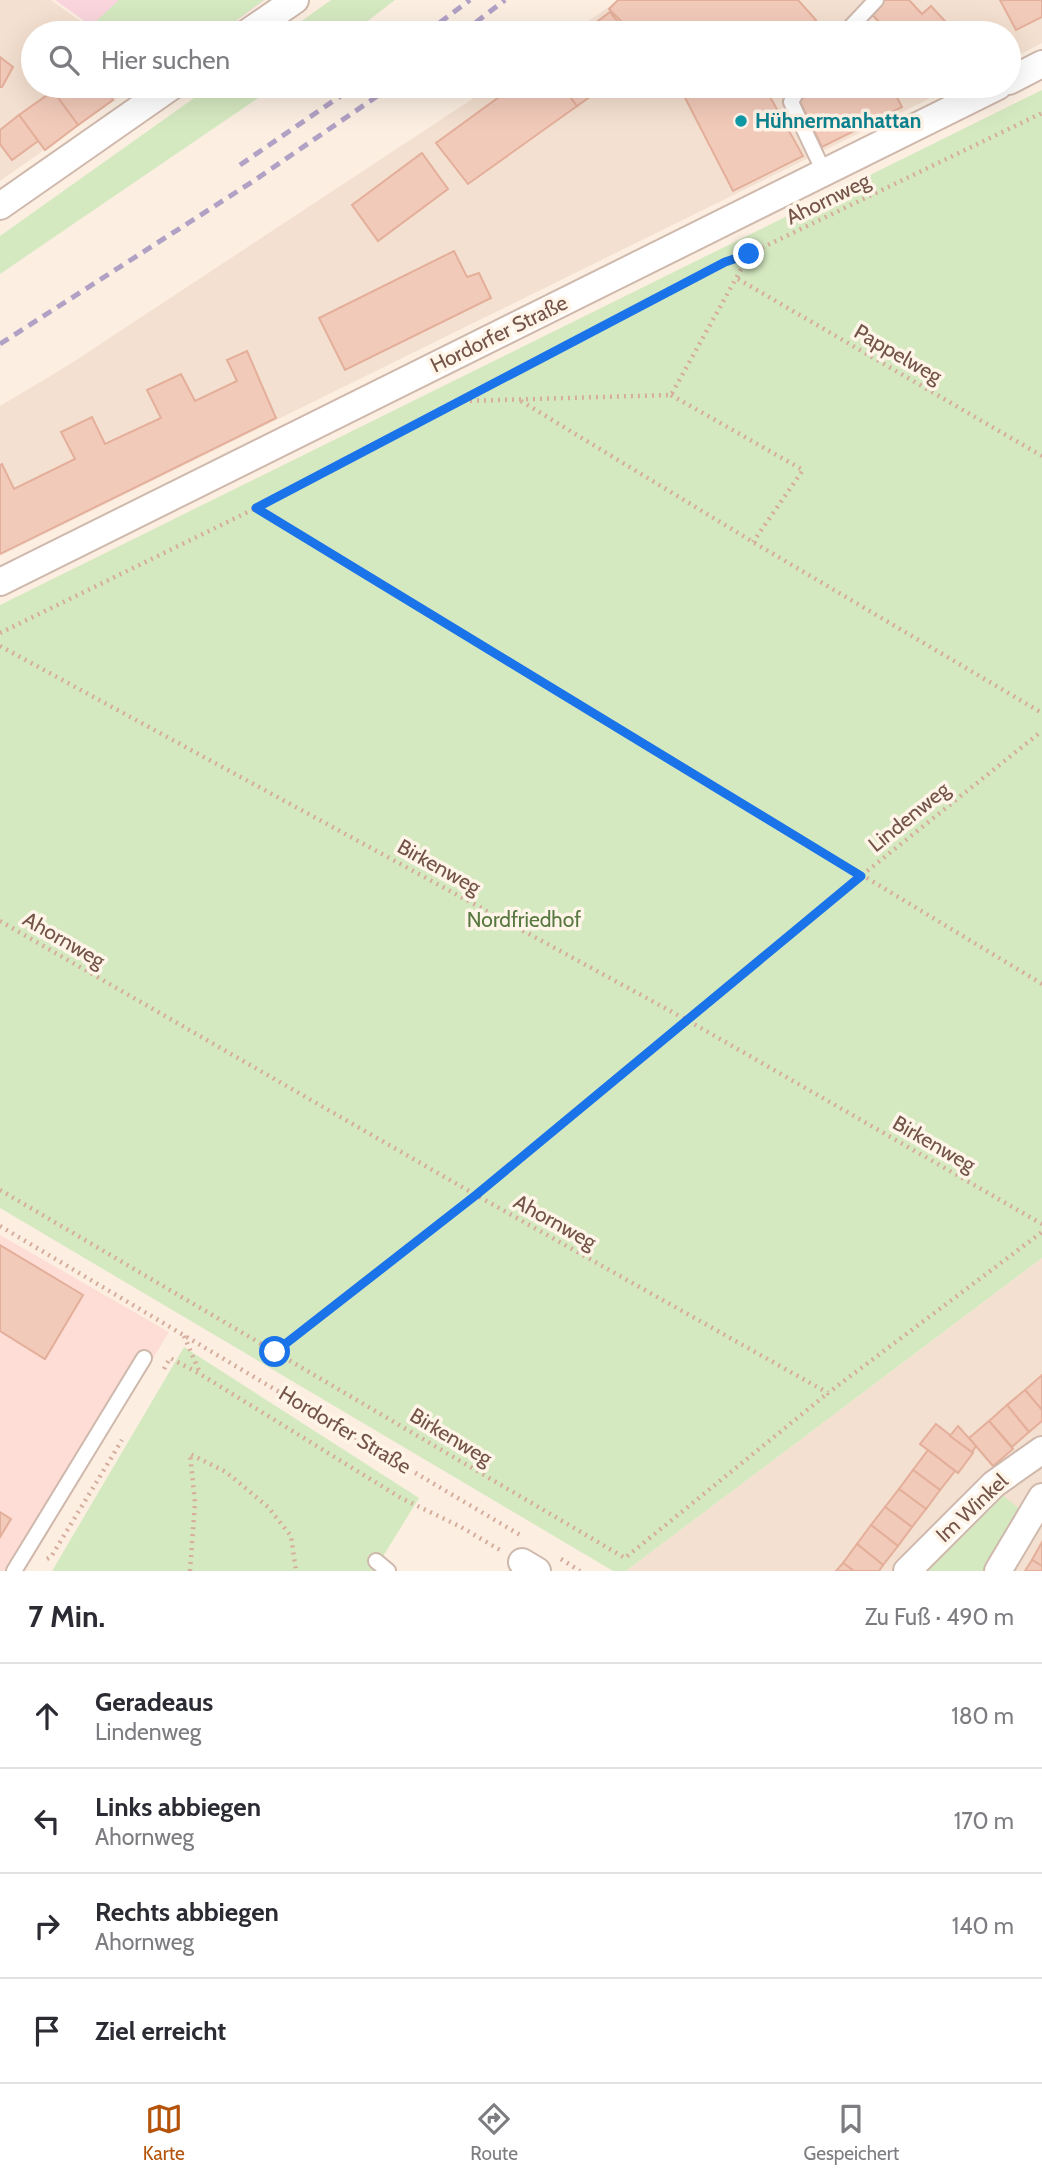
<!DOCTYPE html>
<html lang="de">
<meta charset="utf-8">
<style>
:root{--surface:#fff;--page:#f2f2f3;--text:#2b2b33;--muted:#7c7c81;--line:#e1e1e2;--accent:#b45309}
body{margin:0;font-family:Cabin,sans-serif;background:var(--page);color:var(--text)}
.stop{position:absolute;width:21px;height:21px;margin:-16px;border:5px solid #1a73e8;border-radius:50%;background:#fff}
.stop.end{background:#1a73e8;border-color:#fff;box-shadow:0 2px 7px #0008}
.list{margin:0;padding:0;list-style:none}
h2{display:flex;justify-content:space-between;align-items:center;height:91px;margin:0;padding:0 28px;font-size:30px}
h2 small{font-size:23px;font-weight:400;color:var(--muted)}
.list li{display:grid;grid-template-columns:46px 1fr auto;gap:21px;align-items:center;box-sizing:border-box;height:105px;padding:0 28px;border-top:2px solid var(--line)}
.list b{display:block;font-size:26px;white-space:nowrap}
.list p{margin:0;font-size:23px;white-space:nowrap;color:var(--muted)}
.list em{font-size:23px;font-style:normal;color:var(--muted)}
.icon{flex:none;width:38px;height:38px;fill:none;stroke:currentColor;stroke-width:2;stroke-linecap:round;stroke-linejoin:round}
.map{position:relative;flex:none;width:1042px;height:1571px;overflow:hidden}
.search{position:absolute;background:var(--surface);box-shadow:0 7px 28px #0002;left:21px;right:21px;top:21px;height:77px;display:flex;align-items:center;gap:18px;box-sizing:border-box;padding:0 24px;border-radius:38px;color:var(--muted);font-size:26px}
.sheet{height:511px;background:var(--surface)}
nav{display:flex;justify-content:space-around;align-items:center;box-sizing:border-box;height:98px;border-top:2px solid var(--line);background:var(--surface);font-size:19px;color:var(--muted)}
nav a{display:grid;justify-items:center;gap:4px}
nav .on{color:var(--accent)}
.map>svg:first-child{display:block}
.residential{fill:#f4e0d0}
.commercial{fill:#fdddd5}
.medical{fill:#fad5dd}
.green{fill:#d5e9c1}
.building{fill:#f2caba;stroke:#e4af9a;stroke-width:2}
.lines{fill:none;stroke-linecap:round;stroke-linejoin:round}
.lane-casing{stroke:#cfb8ac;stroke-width:18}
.street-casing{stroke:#cfb8ac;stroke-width:30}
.path{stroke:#d6ad9d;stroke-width:4.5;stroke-dasharray:2 5;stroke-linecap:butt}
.lane{stroke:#fff;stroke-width:14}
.street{stroke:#fff;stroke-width:26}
.rail{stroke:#b1a1c5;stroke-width:5;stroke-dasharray:10 7;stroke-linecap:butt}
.route{stroke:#1a73e8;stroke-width:9}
.culture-dot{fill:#0f9aa8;stroke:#fff4e8;stroke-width:2.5}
.labels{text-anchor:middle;stroke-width:7;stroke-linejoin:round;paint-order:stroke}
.culture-label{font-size:21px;font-weight:bold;fill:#0d838f;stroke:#fff4e8;text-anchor:start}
.street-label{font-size:21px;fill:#745348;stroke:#fff4e8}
.park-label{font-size:21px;fill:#577941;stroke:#fff4e8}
</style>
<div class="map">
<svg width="1042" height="1571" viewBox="0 0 1042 1571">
<rect width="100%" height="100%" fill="#fcefe2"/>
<!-- residential -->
<g class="residential">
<polygon points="0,0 51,0 97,33 33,33 33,86 135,86 0,181"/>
<polygon points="618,0 1042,0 1042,43 1009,60 1009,33 572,33"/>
<polygon points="492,86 955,86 0,556 0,406 67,366"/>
<polygon points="1042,1258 1042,1571 626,1571"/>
</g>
<!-- commercial -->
<polygon class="commercial" points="0,1235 169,1332 25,1571 0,1571"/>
<!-- medical -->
<polygon class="medical" points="55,0 265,0 220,33 101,33"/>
<!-- green -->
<g class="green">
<polygon points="119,0 264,0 219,33 101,33 91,26"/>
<polygon points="331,0 395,0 352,33 285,33"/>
<polygon points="211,86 276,86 0,274 0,236"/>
<polygon points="1042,90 1042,1258 626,1571 613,1571 0,1208 0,605"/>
<polygon points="184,1347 419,1498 374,1571 52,1571"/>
<polygon points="1001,1494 1026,1514 992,1571 918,1571"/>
</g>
<!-- building -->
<g class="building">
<polygon points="618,0 798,0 816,20 802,33 633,33 609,9"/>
<polygon points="879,0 909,0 922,14 931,6 954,31 952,33 889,33 868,10"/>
<polygon points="1000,0 1042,0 1042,17 1016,30"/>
<polygon points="610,12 627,33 582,33"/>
<polygon points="0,57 13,67 2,87 0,87"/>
<polygon points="60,86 103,86 113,100 78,125 53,91"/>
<polygon points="514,86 562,86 577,106 468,184 436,143"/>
<polygon points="562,86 605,86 577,106"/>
<polygon points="679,86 764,86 803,156 733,191"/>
<polygon points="828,86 891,86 902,107 822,147 799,100"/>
<polygon points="53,91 78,125 45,150 19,115"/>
<polygon points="19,115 38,141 12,160 0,144 0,130"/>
<polygon points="422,153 448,189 378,241 352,205"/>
<polygon points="454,251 467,277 479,273 491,298 345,370 319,318"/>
<polygon points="247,351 276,418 0,554 0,465 2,464 14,489 75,459 61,432 92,417 105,444 161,418 147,390 181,374 195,401 237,381 227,360"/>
<polygon points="0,1245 83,1295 45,1359 0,1331"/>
<polygon points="1042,1375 1042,1410 1025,1390"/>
<polygon points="1025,1390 1042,1410 1042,1421 1029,1432 1007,1405"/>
<polygon points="1007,1405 1029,1432 1012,1447 989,1421"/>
<polygon points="989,1421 1013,1449 993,1466 969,1438"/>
<polygon points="936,1424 973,1453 958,1473 920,1444"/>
<polygon points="958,1426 976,1446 972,1452 950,1436"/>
<polygon points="928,1450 955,1471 940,1490 913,1470"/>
<polygon points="913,1470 940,1490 926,1509 899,1489"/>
<polygon points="899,1489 926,1509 912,1527 885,1507"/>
<polygon points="885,1507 912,1527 898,1546 871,1525"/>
<polygon points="0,1512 11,1519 0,1537"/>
<polygon points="871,1525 898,1546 883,1565 857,1544"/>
<polygon points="1042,1542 1042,1566 1032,1560"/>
<polygon points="857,1544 883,1565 879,1571 854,1571 843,1563"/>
<polygon points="1032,1560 1042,1566 1042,1571 1025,1571"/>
<polygon points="843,1563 854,1571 836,1571"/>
</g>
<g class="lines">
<defs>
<g id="lane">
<polyline points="845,33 876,0"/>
<polyline points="800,86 791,102 824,172"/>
<polyline points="376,1561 388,1571"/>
<polyline points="14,1571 144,1358"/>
</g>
<g id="street">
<polyline points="247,33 295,0"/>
<polyline points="1009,81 1042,64"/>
<polyline points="0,206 172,86"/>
<polyline points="0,582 998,86"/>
<polyline points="522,1562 537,1571"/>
<polyline points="907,1571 994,1484 1042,1450"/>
<polyline points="998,1571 1042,1497"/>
</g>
</defs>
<!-- lane casing -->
<use href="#lane" class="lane-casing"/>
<!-- street casing -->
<use href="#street" class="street-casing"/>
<!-- path -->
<g class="path">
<polyline points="738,279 1042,456"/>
<polyline points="671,395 803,470 753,542"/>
<polyline points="463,401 671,395 749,255"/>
<polyline points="521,401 753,542 1042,713"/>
<polyline points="256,508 1042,984"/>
<polyline points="0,633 256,508 725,262 749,254 1042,113"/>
<polyline points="0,646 687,1020 1042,1224"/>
<polyline points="0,921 476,1195 828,1393 1042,1232"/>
<polyline points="0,1190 625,1558 828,1393"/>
<polyline points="0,1226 520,1535"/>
<polyline points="184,1336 200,1373"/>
<polyline points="275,1352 476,1195 861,876 1042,731"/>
<polyline points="164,1369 170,1358 200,1374 401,1498 461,1527 500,1550"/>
<polyline points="47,1559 51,1557 122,1440"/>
<polyline points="561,1559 580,1571"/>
<polyline points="190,1571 195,1503 190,1454 226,1472 268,1507 291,1536 296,1571"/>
</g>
<!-- lane -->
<use href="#lane" class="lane"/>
<!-- street -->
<use href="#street" class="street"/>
<!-- rail -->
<g class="rail">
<polyline points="426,33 470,0"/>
<polyline points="462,33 505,0"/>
<polyline points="240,165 355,86"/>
<polyline points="0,344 252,182 392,86"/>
</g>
</g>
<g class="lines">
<!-- route -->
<polyline class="route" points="275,1352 476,1195 861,876 256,508 725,262 749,254"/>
</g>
<!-- markers -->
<circle class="culture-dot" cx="741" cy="121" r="7"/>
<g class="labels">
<!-- culture labels -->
<g class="culture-label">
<text x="755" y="128">Hühnermanhattan</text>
</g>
<!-- street labels -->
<g class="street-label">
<text transform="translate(828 199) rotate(-26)" y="7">Ahornweg</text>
<text transform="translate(499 334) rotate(-26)" y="7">Hordorfer Straße</text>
<text transform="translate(898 354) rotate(30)" y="7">Pappelweg</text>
<text transform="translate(909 817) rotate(-39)" y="7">Lindenweg</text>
<text transform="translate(439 867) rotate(29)" y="7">Birkenweg</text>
<text transform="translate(64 940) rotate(30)" y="7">Ahornweg</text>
<text transform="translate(934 1144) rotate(30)" y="7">Birkenweg</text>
<text transform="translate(555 1222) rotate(29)" y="7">Ahornweg</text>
<text transform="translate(345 1430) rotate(31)" y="7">Hordorfer Straße</text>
<text transform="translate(451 1437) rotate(31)" y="7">Birkenweg</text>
<text transform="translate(972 1508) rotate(-43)" y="7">Im Winkel</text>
</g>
<!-- park labels -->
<g class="park-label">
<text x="524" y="927">Nordfriedhof</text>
</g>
</g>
</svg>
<div class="stop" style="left:275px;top:1352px"></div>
<div class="stop end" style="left:749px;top:254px"></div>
<div class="search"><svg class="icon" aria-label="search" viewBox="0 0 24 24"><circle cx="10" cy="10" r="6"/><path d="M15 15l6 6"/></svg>Hier suchen</div>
</div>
<section class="sheet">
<h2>7 Min.<small>Zu Fuß · 490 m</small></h2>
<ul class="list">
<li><svg class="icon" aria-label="ahead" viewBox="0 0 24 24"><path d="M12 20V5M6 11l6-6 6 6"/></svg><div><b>Geradeaus</b><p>Lindenweg</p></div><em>180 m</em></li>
<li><svg class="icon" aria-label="left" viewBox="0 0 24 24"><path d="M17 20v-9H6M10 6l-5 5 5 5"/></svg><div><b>Links abbiegen</b><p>Ahornweg</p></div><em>170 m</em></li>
<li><svg class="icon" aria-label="right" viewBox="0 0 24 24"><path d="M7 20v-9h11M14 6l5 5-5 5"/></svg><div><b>Rechts abbiegen</b><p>Ahornweg</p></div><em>140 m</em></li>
<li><svg class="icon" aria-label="arrive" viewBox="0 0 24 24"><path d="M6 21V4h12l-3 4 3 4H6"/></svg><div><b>Ziel erreicht</b></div></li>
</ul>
</section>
<nav>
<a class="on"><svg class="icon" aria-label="map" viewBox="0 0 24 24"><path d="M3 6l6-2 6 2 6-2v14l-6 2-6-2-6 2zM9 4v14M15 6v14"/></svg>Karte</a>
<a><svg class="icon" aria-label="directions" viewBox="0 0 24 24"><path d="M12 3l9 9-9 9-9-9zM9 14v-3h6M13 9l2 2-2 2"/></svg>Route</a>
<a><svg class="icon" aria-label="saved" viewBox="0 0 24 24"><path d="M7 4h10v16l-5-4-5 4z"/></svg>Gespeichert</a>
</nav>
